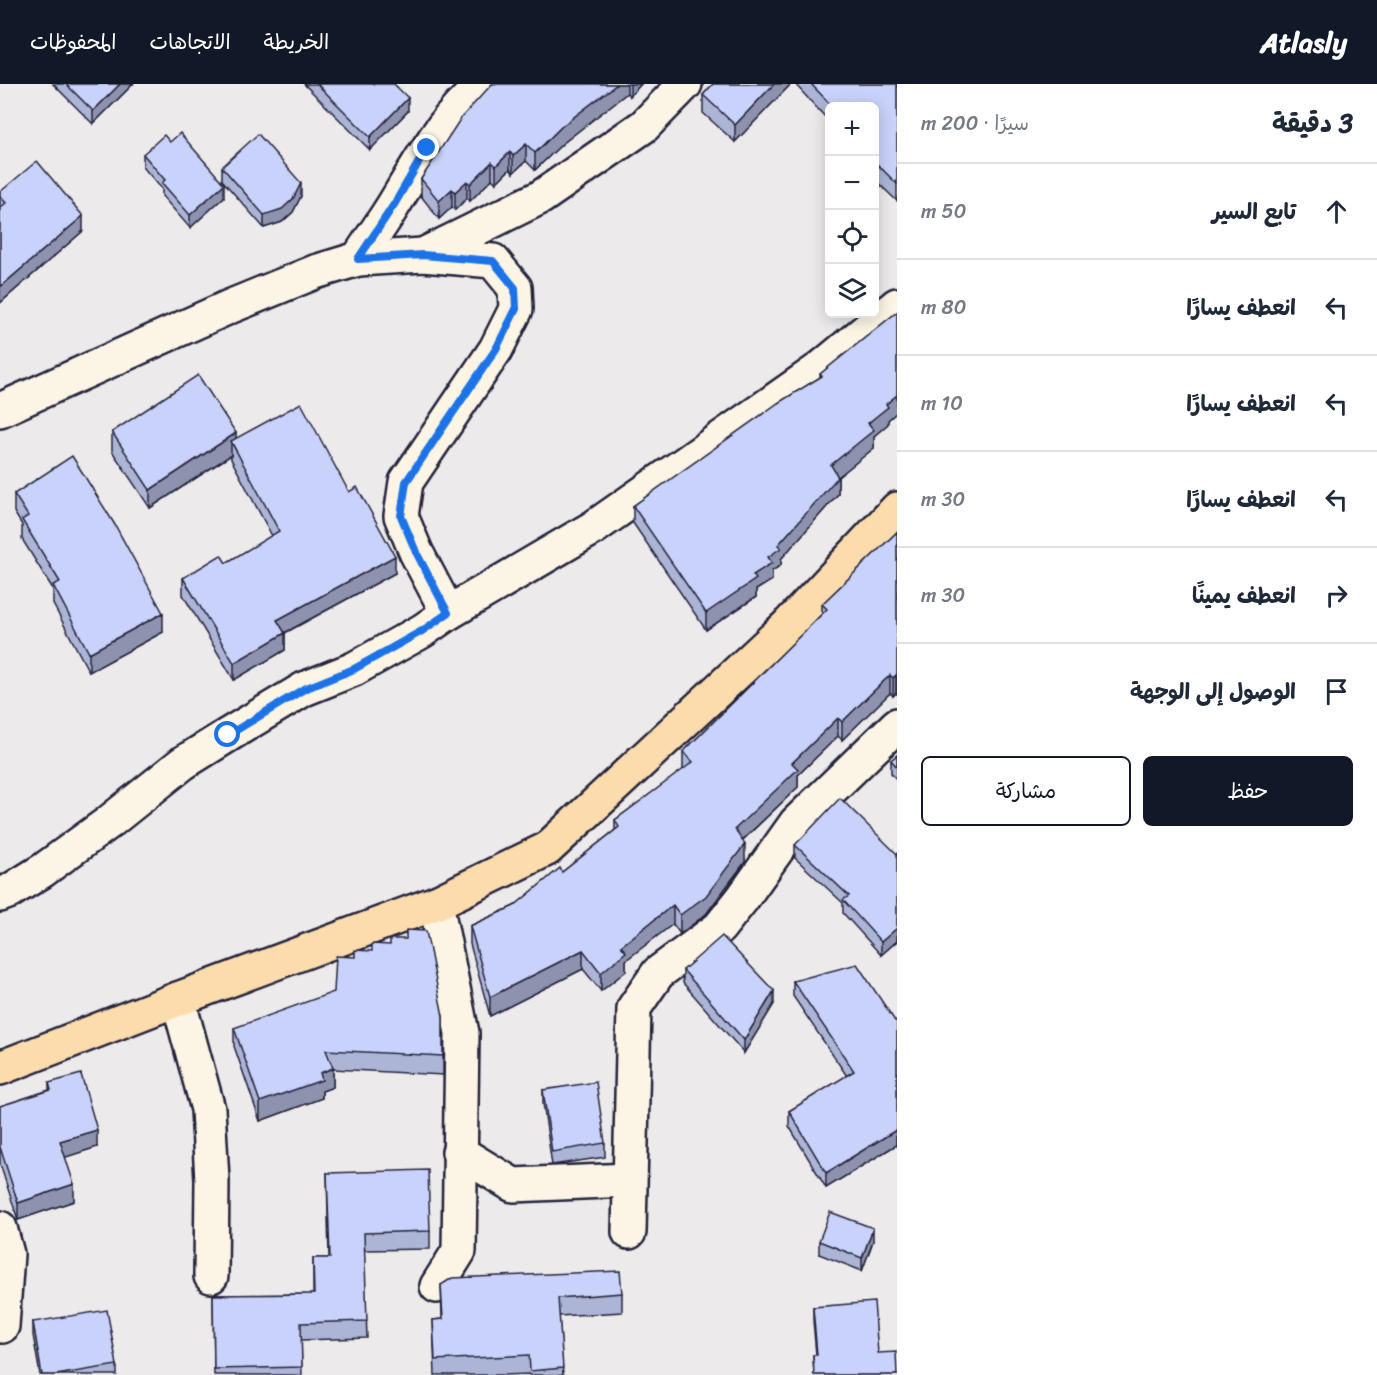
<!DOCTYPE html>
<html lang="ar">
<meta charset="utf-8">
<style>
:root{--surface:#fff;--page:#f2f2f3;--text:#1f2937;--muted:#747a83;--line:#e0e1e3;--accent:#111827}
body{margin:0;font-family:Sriracha,"Playpen Sans Arabic",sans-serif;background:var(--page);color:var(--text);direction:rtl}
.controls{position:absolute;right:18px;top:18px;display:grid;overflow:hidden;border-radius:9px;box-shadow:0 3px 15px #0003}
.controls button{width:54px;height:54px;display:grid;place-items:center;padding:0;border:0;border-bottom:2px solid var(--line);background:var(--surface);color:var(--text);font:30px sans-serif}
.stop{position:absolute;width:18px;height:18px;margin:-14px;border:4px solid #1a73e8;border-radius:50%;background:#fff}
.stop.end{background:#1a73e8;border-color:#fff;box-shadow:0 2px 6px #0008}
.list{margin:0;padding:0;list-style:none}
h2{display:flex;justify-content:space-between;align-items:center;height:78px;margin:0;padding:0 24px;font-size:26px}
h2 small{font-size:20px;font-weight:400;color:var(--muted)}
.list li{display:grid;grid-template-columns:39px 1fr auto;gap:18px;align-items:center;box-sizing:border-box;height:96px;padding:0 24px;border-top:2px solid var(--line)}
.list b{display:block;font-size:22px;white-space:nowrap}
.list em{font-size:20px;font-style:normal;color:var(--muted)}
.actions{display:flex;gap:12px;padding:18px 24px}
.actions a{flex:1;padding:14px 0;border:2px solid var(--accent);border-radius:9px;text-align:center;font-size:21px;color:var(--accent)}
.actions .main{background:var(--accent);color:#fff}
.icon{flex:none;width:33px;height:33px;fill:none;stroke:currentColor;stroke-width:2;stroke-linecap:round;stroke-linejoin:round}
.map{position:relative;flex:none;width:897px;height:1291px;overflow:hidden;direction:ltr}
header{display:flex;align-items:center;gap:36px;box-sizing:border-box;height:84px;padding:0 30px;background:var(--accent);color:#fff}
header strong{font-size:28px}
nav{display:flex;gap:33px;margin-inline-start:auto;font-size:21px}
main{display:flex}
aside{flex:1;background:var(--surface)}
.map>svg:first-child{display:block}
.lines{fill:none;stroke-linecap:round;stroke-linejoin:round}
.minor-casing{stroke:#22223b;stroke-width:38}
.major-casing{stroke:#22223b;stroke-width:38}
.minor{stroke:#fcf5e5;stroke-width:33}
.major{stroke:#fcdcac;stroke-width:33}
.wall{fill:#adb5d7;stroke:#22223b;stroke-width:1.5}
.shaded-wall{fill:#8d93af;stroke:#22223b;stroke-width:1.5}
.building{fill:#c9d2fa;stroke:#22223b;stroke-width:1.5}
.route{stroke:#1a73e8;stroke-width:8}
</style>
<header>
<strong>Atlasly</strong>
<nav><a>الخريطة</a><a>الاتجاهات</a><a>المحفوظات</a></nav>
</header>
<main>
<aside>
<h2>3 دقيقة<small>سيرًا · 200 m</small></h2>
<ul class="list">
<li><svg class="icon" aria-label="ahead" viewBox="0 0 24 24"><path d="M12 20V5M6 11l6-6 6 6"/></svg><div><b>تابع السير</b></div><em>50 m</em></li>
<li><svg class="icon" aria-label="left" viewBox="0 0 24 24"><path d="M17 20v-9H6M10 6l-5 5 5 5"/></svg><div><b>انعطف يسارًا</b></div><em>80 m</em></li>
<li><svg class="icon" aria-label="left" viewBox="0 0 24 24"><path d="M17 20v-9H6M10 6l-5 5 5 5"/></svg><div><b>انعطف يسارًا</b></div><em>10 m</em></li>
<li><svg class="icon" aria-label="left" viewBox="0 0 24 24"><path d="M17 20v-9H6M10 6l-5 5 5 5"/></svg><div><b>انعطف يسارًا</b></div><em>30 m</em></li>
<li><svg class="icon" aria-label="right" viewBox="0 0 24 24"><path d="M7 20v-9h11M14 6l5 5-5 5"/></svg><div><b>انعطف يمينًا</b></div><em>30 m</em></li>
<li><svg class="icon" aria-label="arrive" viewBox="0 0 24 24"><path d="M6 21V4h12l-3 4 3 4H6"/></svg><div><b>الوصول إلى الوجهة</b></div></li>
</ul>
<div class="actions"><a class="main">حفظ</a><a>مشاركة</a></div>
</aside>
<div class="map">
<svg width="897" height="1291" viewBox="0 0 897 1291">
<rect width="100%" height="100%" fill="#edeaeb"/>
<filter id="ink" filterUnits="userSpaceOnUse"><feTurbulence type="fractalNoise" baseFrequency=".0167" numOctaves="2"/><feDisplacementMap in="SourceGraphic" scale="12" xChannelSelector="R" yChannelSelector="G"/><feConvolveMatrix kernelMatrix="1 2 1 2 8 2 1 2 1" color-interpolation-filters="sRGB"/></filter>
<g filter="url(#ink)">
<g class="lines">
<defs>
<g id="minor">
<polyline points="423,171 493,177 515,204 516,225 496,265 406,398 401,432 416,468 448,529"/>
<polyline points="358,175 423,171 541,113 644,42 685,0"/>
<path d="M0,326l229,-103 86,-35 43,-13c12,-19 26,-38 38,-58 25,-41 49,-87 89,-117"/>
<polyline points="0,811 8,808 42,787 108,739 183,679 228,651 304,605 354,585 422,547 448,529 593,444 821,284 897,221"/>
<polyline points="436,819 462,949 459,1167 437,1202"/>
<polyline points="178,915 208,1025 212,1096 211,1192"/>
<polyline points="459,1068 513,1101 629,1096"/>
<polyline points="0,1144 7,1170 2,1242"/>
<polyline points="629,1148 634,924 658,889 719,844 742,815 796,739 897,641"/>
</g>
<polyline id="major" points="0,984 178,915 436,819 547,765 787,542 897,425"/>
</defs>
<!-- minor casing -->
<use href="#minor" class="minor-casing"/>
<!-- major casing -->
<use href="#major" class="major-casing"/>
<!-- minor -->
<use href="#minor" class="minor"/>
<!-- major -->
<use href="#major" class="major"/>
</g>
<!-- wall -->
<g class="wall">
<polygon points="53,0 133,0 93,40"/>
<polygon points="304,0 394,0 408,27 370,66"/>
<polygon points="492,0 641,0 630,12 627,9 562,60 535,86 526,77 513,89 510,85 496,99 492,95 470,117 467,114 455,126 452,123 439,135 421,112 421,95"/>
<polygon points="713,0 791,0 735,58 703,29 703,11"/>
<polygon points="795,0 897,0 897,117 874,95 874,22 830,22 830,49 827,46 827,35"/>
<polygon points="170,58 224,113 190,144 162,112 162,105 143,83 143,70"/>
<polygon points="222,83 301,112 293,128 282,138 264,144 222,96"/>
<polygon points="0,108 83,147 0,219"/>
<polygon points="897,228 897,328 888,336 888,340 874,352 874,364 838,393 838,410 781,475 781,481 772,487 772,496 756,506 756,513 706,546 633,439 633,422 820,293 820,290"/>
<polygon points="112,348 236,354 395,489 285,549 285,566 234,596 183,511 183,494 226,479 272,452 231,375 231,371 150,424 112,367"/>
<polygon points="14,410 163,548 89,588 53,520 53,505 22,455 22,441 14,428"/>
<polygon points="897,448 897,610 896,609 893,612 890,609 842,656 838,652 798,691 798,703 743,756 745,778 706,830 680,850 673,840 626,876 626,887 601,907 583,885 490,932 470,860 470,842 514,822 562,788 615,746 615,736 683,686 683,668 822,530 822,520"/>
<polygon points="897,671 897,696 891,689 891,676"/>
<polygon points="795,761 897,770 897,857 881,871 843,829 843,819 795,774"/>
<polygon points="683,886 774,920 744,969 683,899"/>
<polygon points="793,897 895,937 897,936 897,1062 896,1061 826,1104 789,1042 789,1027 847,992 793,912"/>
<polygon points="443,932 443,991 333,985 333,1003 322,1007 322,1014 260,1037 234,962 234,944"/>
<polygon points="49,999 97,1063 65,1073 74,1117 18,1136 0,1080 0,1022 49,1006"/>
<polygon points="543,1006 605,1059 605,1073 552,1081 543,1019"/>
<polygon points="327,1089 430,1147 430,1165 364,1166 367,1254 301,1256 302,1291 214,1291 213,1211 313,1210 313,1174 329,1174"/>
<polygon points="819,1157 873,1157 862,1187 819,1170"/>
<polygon points="441,1201 622,1209 622,1228 559,1232 563,1291 529,1291 529,1290 504,1291 435,1291 433,1236 442,1235"/>
<polygon points="813,1223 878,1269 897,1291 814,1291 813,1271 816,1271 813,1236"/>
<polygon points="33,1238 117,1281 117,1291 40,1291 33,1251"/>
</g>
<!-- shaded-wall -->
<g class="shaded-wall">
<polygon points="120,0 133,0 93,40 93,27"/>
<polygon points="617,0 627,0 627,9 562,60 535,86 535,69 562,42"/>
<polygon points="630,0 641,0 630,12"/>
<polygon points="774,0 791,0 735,58 735,41"/>
<polygon points="408,14 408,27 370,66 370,53"/>
<polygon points="526,60 526,77 513,89 513,72"/>
<polygon points="510,68 510,85 496,99 496,82"/>
<polygon points="492,78 492,95 470,117 470,100"/>
<polygon points="467,97 467,114 455,126 455,108"/>
<polygon points="301,99 301,112 293,128 282,138 264,144 264,131"/>
<polygon points="224,100 224,113 190,144 190,131"/>
<polygon points="452,105 452,123 439,135 439,117"/>
<polygon points="83,132 83,147 0,219 0,203"/>
<polygon points="897,311 897,328 888,336 888,340 874,352 874,364 838,393 838,410 781,475 781,481 772,487 772,496 756,506 756,513 706,546 706,529 753,491 778,461 831,381 886,320"/>
<polygon points="236,349 236,367 231,357 231,371 150,424 150,406"/>
<polygon points="395,472 395,489 277,553 277,536"/>
<polygon points="163,529 163,548 89,588 89,569"/>
<polygon points="285,549 285,566 234,596 234,579"/>
<polygon points="890,591 890,609 842,656 842,638"/>
<polygon points="896,591 896,609 893,612 893,594"/>
<polygon points="838,634 838,652 798,691 798,703 735,763 735,745 792,679"/>
<polygon points="745,760 745,778 706,830 680,850 680,831"/>
<polygon points="673,821 673,840 626,876 626,887 601,907 601,889 621,862"/>
<polygon points="897,844 897,857 881,871 881,858"/>
<polygon points="583,866 583,885 490,932 490,913"/>
<polygon points="774,907 774,920 744,969 744,956"/>
<polygon points="333,984 333,1003 322,1007 322,1014 260,1037 260,1018 320,989"/>
<polygon points="97,1046 97,1063 60,1075 60,1057"/>
<polygon points="896,1046 896,1061 826,1104 826,1089"/>
<polygon points="74,1100 74,1117 18,1136 18,1119"/>
<polygon points="873,1144 873,1157 862,1187 862,1174"/>
</g>
<!-- building -->
<g class="building">
<polygon points="66,0 120,0 93,27"/>
<polygon points="317,0 394,0 408,14 370,53"/>
<polygon points="492,0 617,0 562,42 535,69 526,60 513,72 510,68 496,82 492,78 470,100 467,97 455,108 452,105 439,117 421,95 461,34"/>
<polygon points="713,0 774,0 735,41 703,11"/>
<polygon points="811,0 897,0 897,100 874,77 874,22 832,22"/>
<polygon points="180,49 224,100 190,131 162,99 165,96 143,70 164,51 170,58"/>
<polygon points="258,50 301,99 293,115 282,125 264,131 222,83"/>
<polygon points="37,77 83,132 0,203 0,124 6,119 0,112 0,108"/>
<polygon points="897,228 897,311 886,320 888,323 868,339 874,346 831,381 838,393 778,461 781,464 768,473 772,479 753,491 756,495 706,529 633,422 778,319 822,292 820,290"/>
<polygon points="198,291 236,349 150,406 112,348"/>
<polygon points="301,319 349,408 357,403 395,472 277,536 285,549 234,579 183,494 221,471 226,479 279,447 231,357"/>
<polygon points="72,372 115,441 163,529 89,569 53,501 60,498 22,436 28,432 14,410"/>
<polygon points="897,448 897,591 896,591 893,594 890,591 842,638 838,634 792,679 798,685 735,745 745,760 706,812 680,831 673,821 621,862 626,868 601,889 583,866 490,913 470,842 514,822 560,784 562,788 619,743 615,736 693,678 683,668 827,525 822,520"/>
<polygon points="897,671 897,683 891,676"/>
<polygon points="840,714 897,770 897,844 881,858 843,816 849,812 795,761"/>
<polygon points="406,846 426,847 443,932 443,972 326,966 333,984 320,989 322,996 260,1018 234,944 334,908 336,872 355,873 355,866 372,867 372,860 390,861 390,855 406,855"/>
<polygon points="722,852 774,907 744,956 683,886"/>
<polygon points="857,880 895,937 897,936 897,1047 896,1046 826,1089 789,1027 854,987 793,897"/>
<polygon points="81,990 97,1046 60,1057 74,1100 18,1119 0,1063 0,1022 51,1006 49,999"/>
<polygon points="596,998 605,1059 552,1068 543,1006"/>
<polygon points="428,1086 430,1147 364,1149 367,1237 301,1239 302,1283 214,1285 213,1211 314,1210 313,1174 330,1174 327,1089"/>
<polygon points="830,1128 873,1144 862,1174 819,1157"/>
<polygon points="620,1187 622,1209 558,1214 563,1284 530,1287 529,1271 435,1276 433,1236 443,1235 441,1201 452,1194"/>
<polygon points="874,1218 878,1269 896,1268 897,1291 814,1291 813,1271 817,1271 813,1223"/>
<polygon points="107,1226 117,1281 56,1291 42,1291 33,1238"/>
</g>
</g>
<g class="lines" filter="url(#ink)">
<!-- route -->
<polyline class="route" points="228,651 304,605 354,585 422,547 448,529 416,468 401,432 406,398 496,265 516,225 515,204 493,177 423,171 358,175 395,119 427,64"/>
</g>
</svg>
<div class="controls">
<button>+</button>
<button>−</button>
<button><svg class="icon" aria-label="locate" viewBox="0 0 24 24"><circle cx="12" cy="12" r="6"/><path d="M12 2v4M12 18v4M2 12h4M18 12h4"/></svg></button>
<button><svg class="icon" aria-label="layers" viewBox="0 0 24 24"><path d="M12 4l9 5-9 5-9-5zM3 14l9 5 9-5"/></svg></button>
</div>
<div class="stop" style="left:228px;top:651px"></div>
<div class="stop end" style="left:427px;top:64px"></div>
</div>
</main>
